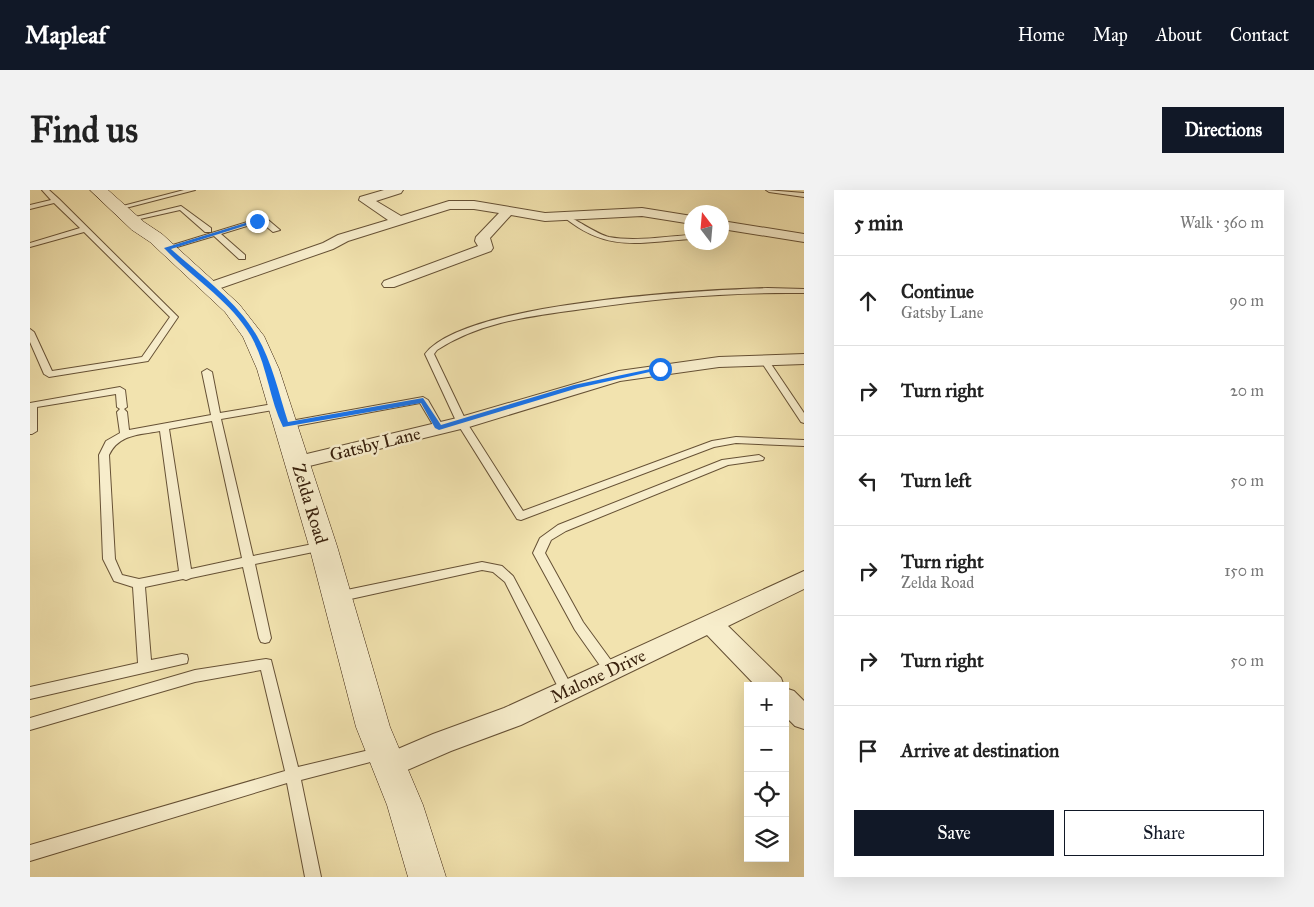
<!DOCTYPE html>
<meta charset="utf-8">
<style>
:root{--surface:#fff;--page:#f2f2f2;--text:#222;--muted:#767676;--line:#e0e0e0;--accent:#111827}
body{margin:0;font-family:"IM FELL Great Primer",serif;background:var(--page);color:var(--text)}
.controls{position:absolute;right:15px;bottom:15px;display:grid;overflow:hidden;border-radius:0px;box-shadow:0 5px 20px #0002}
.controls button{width:45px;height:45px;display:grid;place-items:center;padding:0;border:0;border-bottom:1px solid var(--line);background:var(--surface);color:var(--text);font:25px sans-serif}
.compass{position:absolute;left:654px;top:15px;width:45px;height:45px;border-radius:50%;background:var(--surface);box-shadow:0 5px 20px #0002;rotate:344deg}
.stop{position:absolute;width:15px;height:15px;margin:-11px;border:4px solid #1a73e8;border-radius:50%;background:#fff}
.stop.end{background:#1a73e8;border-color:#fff;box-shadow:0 1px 5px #0008}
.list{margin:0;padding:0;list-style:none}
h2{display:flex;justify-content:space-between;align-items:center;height:65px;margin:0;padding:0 20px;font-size:21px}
h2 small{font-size:16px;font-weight:400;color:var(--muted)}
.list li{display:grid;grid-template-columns:32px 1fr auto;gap:15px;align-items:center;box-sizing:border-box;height:90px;padding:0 20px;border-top:1px solid var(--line)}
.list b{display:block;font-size:19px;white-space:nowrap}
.list p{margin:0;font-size:16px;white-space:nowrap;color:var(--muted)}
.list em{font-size:16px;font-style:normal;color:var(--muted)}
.actions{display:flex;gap:10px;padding:15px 20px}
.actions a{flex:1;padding:11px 0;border:1px solid var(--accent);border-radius:0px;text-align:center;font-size:18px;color:var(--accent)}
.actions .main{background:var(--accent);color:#fff}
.icon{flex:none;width:28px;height:28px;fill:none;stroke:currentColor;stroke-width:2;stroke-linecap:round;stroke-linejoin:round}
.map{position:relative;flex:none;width:774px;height:687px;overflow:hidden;border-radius:0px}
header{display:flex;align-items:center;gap:30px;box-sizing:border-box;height:70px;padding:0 25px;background:var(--accent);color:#fff}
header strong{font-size:24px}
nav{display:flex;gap:28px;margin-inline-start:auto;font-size:18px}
.intro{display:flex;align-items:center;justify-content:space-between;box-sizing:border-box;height:120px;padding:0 30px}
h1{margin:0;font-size:35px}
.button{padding:12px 22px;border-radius:0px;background:var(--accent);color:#fff;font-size:18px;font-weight:700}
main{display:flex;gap:30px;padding:0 30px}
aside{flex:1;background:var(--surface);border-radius:0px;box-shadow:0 5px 20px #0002}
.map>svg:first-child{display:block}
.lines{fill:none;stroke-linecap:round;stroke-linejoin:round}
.service-casing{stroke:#665135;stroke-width:2}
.minor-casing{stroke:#665135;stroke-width:2}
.secondary-casing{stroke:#38200c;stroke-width:1}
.service{fill:#f7edcb;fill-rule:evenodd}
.minor{fill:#f7edcb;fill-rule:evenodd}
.secondary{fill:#f7edcb;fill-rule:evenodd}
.route{fill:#1a73e8}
.labels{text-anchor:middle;stroke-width:5;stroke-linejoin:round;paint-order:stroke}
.street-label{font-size:18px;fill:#38200c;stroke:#f7edcb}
</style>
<header>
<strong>Mapleaf</strong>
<nav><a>Home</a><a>Map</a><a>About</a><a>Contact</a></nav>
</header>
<div class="intro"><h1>Find us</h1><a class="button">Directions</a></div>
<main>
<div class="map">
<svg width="774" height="687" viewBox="0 0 774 687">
<rect width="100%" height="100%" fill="#f2e3af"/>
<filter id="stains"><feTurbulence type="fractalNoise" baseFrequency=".004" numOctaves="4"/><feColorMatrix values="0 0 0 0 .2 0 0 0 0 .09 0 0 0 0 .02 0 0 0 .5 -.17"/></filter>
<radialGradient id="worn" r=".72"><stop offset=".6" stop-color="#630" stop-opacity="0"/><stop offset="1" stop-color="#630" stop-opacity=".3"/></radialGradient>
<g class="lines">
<defs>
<g id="service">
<polygon points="12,0 19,0 29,9 148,127 118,171 19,187 14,184 0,152 0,139 4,142 22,181 112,167 140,127 54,42 0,57 0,53 50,38 24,13 0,19 0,15 21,10"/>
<polygon points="154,0 165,0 88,20 85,18"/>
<polygon points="736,0 774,3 774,7 739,2"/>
<polygon points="151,16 181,38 181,42 175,42 150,20 101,31 97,29"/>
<path d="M535,26c6,-1 30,18 44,21 27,5 56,-1 83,-2v4c-52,3 -83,14 -127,-21z"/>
<polygon points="227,29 237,29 250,40 243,42 232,33 227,33 191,44 215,65 215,69 209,69 184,46 137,60 133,58"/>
<path d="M738,98l36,1v4c-74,-1 -148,5 -221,16 -50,7 -102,12 -146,41l-3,4 33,69 56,88 189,-70 24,-4 68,3v6l-68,-3 -22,4 -193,73 -4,-1 -60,-96 -32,-69c39,-52 276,-64 343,-66z"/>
<polygon points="734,167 737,168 774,223 774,233 771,232 730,170"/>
<path d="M177,179l5,3 8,41 59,-10 5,3 -5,3 -58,10 32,137 70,-14 6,4 -6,4 -68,14 16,74 -2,4 -4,1 -4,-1 -2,-4 -16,-71 -52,11 -5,2 -3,-1 -38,8 6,73 31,-6 5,1 1,4 -1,4 -157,36v-12l108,-24 -5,-76 -19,-6 -11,-22 -4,-104 7,-14 14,-8 -3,-21 3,-3 -3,-2 -1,-13 -79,13v24l-5,3h-2v-31l90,-16 5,3 2,17 -3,2 3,3 2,18 82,-15 -9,-43zM182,231l30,137 -51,11 -22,-140zM130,241l19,140 -40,8 -17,-4 -7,-16 -6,-104c10,-21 30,-20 51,-24z"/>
<polygon points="393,207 398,210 414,238 412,240 406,240 390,213 255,238 250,235 255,232"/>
<polygon points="729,265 734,268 733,270 698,275 536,341 521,350 515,363 553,432 588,480 586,484 581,485 576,484 545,440 503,363 510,348 528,335 692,270"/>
<polygon points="452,372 472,376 483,386 542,497 544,501 542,505 537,507 532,505 475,392 463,382 452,380 307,412 303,410 301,407 303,404 307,402"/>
<polygon points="236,469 241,470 242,474 268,577 352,557 357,558 359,563 357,568 352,569 271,590 291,687 275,687 257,593 0,671 0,655 255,581 231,480 165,492 0,540 0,528 165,480"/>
</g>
<g id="minor">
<polygon points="354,0 373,0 371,3 346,11 371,26 419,11 444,11 515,23 612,18 662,26 662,34 612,26 515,31 481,25 460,48 463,58 461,61 364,97 354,97 352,94 354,91 448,56 445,51 446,47 469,23 444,19 420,19 318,51 303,59 185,100 180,102 172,97 175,94 293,53 308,45 358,30 329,10 330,7"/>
<polygon points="692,31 774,44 774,52 692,39"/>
<polygon points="774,164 774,174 689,177 590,191 439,237 267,279 260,278 257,273 260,268 427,228 589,181 689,167"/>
<polygon points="774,381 774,399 698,436 751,488 754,496 726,496 677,445 491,535 421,561 359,588 349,585 345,576 349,567 403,544 474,518"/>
<polygon points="755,498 764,501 774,511 774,539 765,536 755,526"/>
</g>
<polygon id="secondary" points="60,0 78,0 114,32 132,44 209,114 234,146 249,179 307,356 360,537 393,615 416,687 378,687 357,615 326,537 279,356 227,179 213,147 195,122 120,52 102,40"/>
</defs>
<!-- service casing -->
<use href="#service" class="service-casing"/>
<!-- minor casing -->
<use href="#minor" class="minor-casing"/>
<!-- secondary casing -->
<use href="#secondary" class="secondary-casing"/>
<!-- service -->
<use href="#service" class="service"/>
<!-- minor -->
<use href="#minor" class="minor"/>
<!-- secondary -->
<use href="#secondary" class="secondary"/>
</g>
<!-- route -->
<path class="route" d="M225,30l5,1 -89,28c29,26 66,52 86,87 15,26 22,58 31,86l135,-24 18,27 133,-40 86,-18 3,2 -85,19 -139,42 -4,-2 -14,-25 -138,24c-14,-29 -16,-63 -32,-91 -21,-36 -59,-58 -87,-88z"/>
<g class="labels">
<!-- street labels -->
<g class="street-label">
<text transform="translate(345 254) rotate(-14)" y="6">Gatsby Lane</text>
<text transform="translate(280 314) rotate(73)" y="6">Zelda Road</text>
<text transform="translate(568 486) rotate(-25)" y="6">Malone Drive</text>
</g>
</g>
<rect width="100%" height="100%" filter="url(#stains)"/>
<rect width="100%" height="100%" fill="url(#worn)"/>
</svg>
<div class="controls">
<button>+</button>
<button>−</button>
<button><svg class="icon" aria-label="locate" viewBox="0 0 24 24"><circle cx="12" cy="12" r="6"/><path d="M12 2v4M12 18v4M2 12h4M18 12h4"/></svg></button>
<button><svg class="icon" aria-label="layers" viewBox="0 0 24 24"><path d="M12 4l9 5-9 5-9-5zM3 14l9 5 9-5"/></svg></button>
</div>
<svg class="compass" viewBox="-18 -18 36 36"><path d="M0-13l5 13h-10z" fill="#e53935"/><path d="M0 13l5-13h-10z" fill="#767676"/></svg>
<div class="stop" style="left:630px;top:179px"></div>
<div class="stop end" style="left:227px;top:31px"></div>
</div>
<aside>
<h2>5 min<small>Walk · 360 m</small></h2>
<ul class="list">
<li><svg class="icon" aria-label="ahead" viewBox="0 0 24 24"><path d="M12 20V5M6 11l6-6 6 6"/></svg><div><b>Continue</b><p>Gatsby Lane</p></div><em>90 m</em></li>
<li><svg class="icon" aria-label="right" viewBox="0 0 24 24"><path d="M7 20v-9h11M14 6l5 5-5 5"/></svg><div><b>Turn right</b></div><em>20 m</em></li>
<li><svg class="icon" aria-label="left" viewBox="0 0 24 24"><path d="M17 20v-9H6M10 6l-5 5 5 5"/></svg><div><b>Turn left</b></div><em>50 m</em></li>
<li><svg class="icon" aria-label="right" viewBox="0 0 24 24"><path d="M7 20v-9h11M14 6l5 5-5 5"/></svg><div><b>Turn right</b><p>Zelda Road</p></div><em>150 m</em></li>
<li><svg class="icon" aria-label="right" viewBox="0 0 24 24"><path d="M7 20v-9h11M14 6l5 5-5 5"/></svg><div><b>Turn right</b></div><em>50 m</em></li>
<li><svg class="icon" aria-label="arrive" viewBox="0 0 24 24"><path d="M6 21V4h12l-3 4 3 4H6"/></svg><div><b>Arrive at destination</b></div></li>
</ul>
<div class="actions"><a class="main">Save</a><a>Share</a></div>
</aside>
</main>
